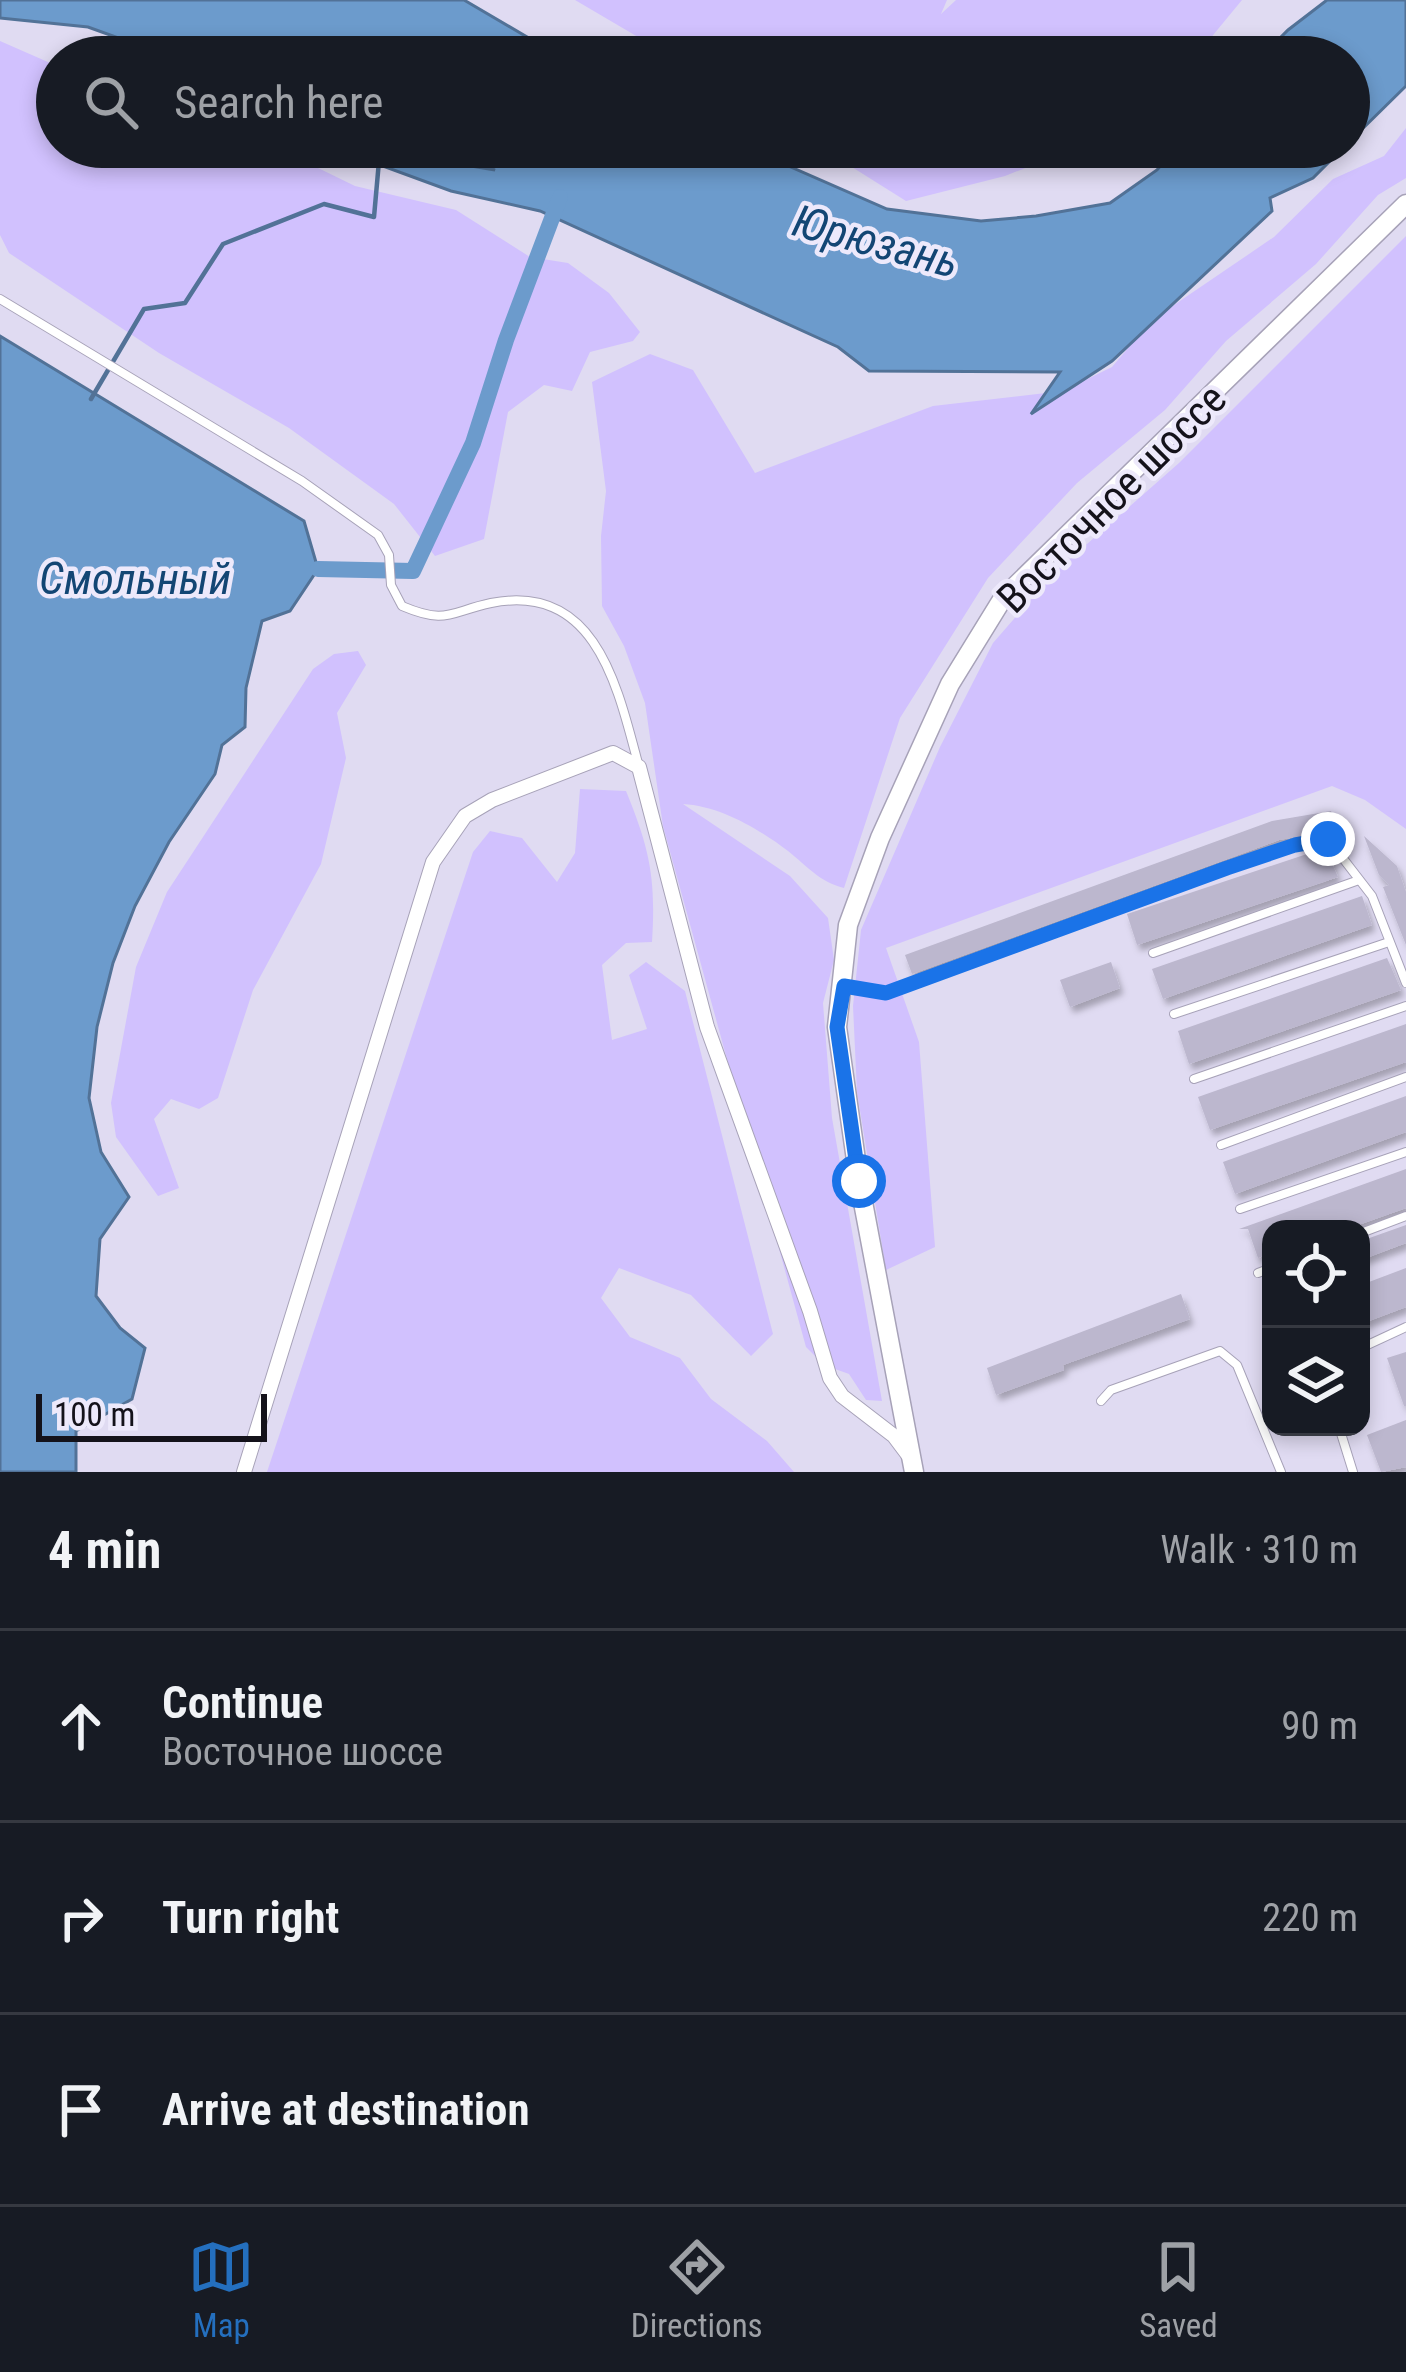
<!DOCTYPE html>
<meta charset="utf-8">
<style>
:root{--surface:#171b24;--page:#20242c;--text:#f1f3f6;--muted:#9ea1a6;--line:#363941;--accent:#246fbe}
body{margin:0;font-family:"Roboto Condensed",sans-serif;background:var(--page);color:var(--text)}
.controls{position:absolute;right:36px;bottom:36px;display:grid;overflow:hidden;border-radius:24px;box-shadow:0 6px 18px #0003}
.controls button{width:108px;height:108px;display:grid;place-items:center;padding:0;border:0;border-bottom:3px solid var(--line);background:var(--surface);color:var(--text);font:60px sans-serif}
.scale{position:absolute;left:36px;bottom:30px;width:231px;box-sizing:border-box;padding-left:12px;border:6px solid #14121a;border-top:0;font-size:33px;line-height:42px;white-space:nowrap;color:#14121a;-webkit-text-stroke:9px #ede9fb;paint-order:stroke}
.stop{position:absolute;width:36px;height:36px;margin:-27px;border:9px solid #1a73e8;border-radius:50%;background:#fff}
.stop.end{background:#1a73e8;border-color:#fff;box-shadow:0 3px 12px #0008}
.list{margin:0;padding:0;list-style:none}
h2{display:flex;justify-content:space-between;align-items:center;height:156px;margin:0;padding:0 48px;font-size:51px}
h2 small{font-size:39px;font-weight:400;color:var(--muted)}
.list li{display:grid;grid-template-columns:78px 1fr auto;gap:36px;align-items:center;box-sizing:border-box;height:192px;padding:0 48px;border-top:3px solid var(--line)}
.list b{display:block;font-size:45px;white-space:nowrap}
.list p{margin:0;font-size:39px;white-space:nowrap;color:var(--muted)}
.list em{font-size:39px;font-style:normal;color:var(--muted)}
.icon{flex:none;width:66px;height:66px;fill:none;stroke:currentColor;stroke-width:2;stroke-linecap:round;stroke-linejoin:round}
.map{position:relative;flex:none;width:1406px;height:1472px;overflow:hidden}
.search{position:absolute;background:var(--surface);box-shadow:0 6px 18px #0003;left:36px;right:36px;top:36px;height:132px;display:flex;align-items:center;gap:30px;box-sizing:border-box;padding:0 42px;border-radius:66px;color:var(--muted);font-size:45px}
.sheet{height:732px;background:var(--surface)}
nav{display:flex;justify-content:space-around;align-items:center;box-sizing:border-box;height:168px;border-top:3px solid var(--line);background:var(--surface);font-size:33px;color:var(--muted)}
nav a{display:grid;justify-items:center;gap:6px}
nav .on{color:var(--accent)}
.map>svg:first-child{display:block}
.green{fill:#d1c1fe}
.water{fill:#6c9bcc;stroke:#527297;stroke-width:3}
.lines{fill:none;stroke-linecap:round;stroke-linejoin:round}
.stream{stroke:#527297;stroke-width:4.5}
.canal{stroke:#6c9bcc;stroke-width:16}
.building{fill:#bcb7ce;filter:url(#shadow)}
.service-casing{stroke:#a7a2b8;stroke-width:10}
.minor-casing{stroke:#a7a2b8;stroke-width:16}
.secondary-casing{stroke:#a7a2b8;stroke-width:21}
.service{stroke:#fff;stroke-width:8}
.minor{stroke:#fff;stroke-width:14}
.secondary{stroke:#fff;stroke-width:18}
.route{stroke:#1a73e8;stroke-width:15}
.labels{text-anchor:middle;stroke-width:9;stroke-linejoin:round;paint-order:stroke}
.street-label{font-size:42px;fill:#14121a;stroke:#ede9fb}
.water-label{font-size:45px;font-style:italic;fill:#134674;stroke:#ede9fb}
</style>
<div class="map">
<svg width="1406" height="1472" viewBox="0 0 1406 1472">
<defs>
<filter id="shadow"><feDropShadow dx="3.5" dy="6" stdDeviation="3" flood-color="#0004"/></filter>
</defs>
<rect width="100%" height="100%" fill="#e0dbf2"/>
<!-- green -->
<g class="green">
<polygon points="575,0 947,0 941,14 956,0 1242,0 1195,57 672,57"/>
<polygon points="0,41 57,66 57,147 275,147 355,186 456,210 530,257 568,263 609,293 640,332 633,341 590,352 572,391 544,385 508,412 484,539 435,556 394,504 289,428 159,353 9,253 0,235"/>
<path d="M1406,128v50l-28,17 -62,69 -90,77 -61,69 -88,73 -89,95 -88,140 -56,170c-24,-6 -36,-21 -56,-37 -29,-22 -68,-45 -105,-47l107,72 38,42 6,42 -11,43 9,115 50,283 -16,-1 -17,-26 -25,-9 -18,-18 -143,-521 -18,-123 -21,-57 -22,-40 -1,-70 5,-45 -14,-109 58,-28 43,16 62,103 178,-67 130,-15 49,-24 40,-47 122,-83 59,-58 51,-23z"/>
<polygon points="820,147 1078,147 1005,176 906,201"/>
<polygon points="1406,236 1406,829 1365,800 1332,786 886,948 919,1042 935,1247 886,1270 857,1092 853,1006 861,930 940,747 993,643 1054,573 1179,463"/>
<polygon points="358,651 366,665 337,713 346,758 321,864 253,990 218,1098 199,1109 171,1099 154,1119 179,1188 158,1196 116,1137 111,1103 136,967 167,892 313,669 334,654"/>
<path d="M580,789l46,2c24,59 30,87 26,151l-26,1 -24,22 10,75 35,-11 -18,-54 17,-13 39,29 88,343 -22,22 -60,-61 -72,-27 -18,30 29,39 50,21 31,41 56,42 27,31h-527l206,-620 17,-21 32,7 35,44 18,-29z"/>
</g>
<!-- water -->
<g class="water">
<polygon points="0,0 464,0 561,57 171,57 88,27 0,18"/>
<polygon points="1327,0 1406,0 1406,86 1349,142 1349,57 1261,57 1288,30"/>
<polygon points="357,147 495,170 448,147 745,147 887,209 981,221 1036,216 1110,203 1157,170 1177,147 1344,147 1313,178 1270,198 1272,211 1112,361 1031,414 1060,372 869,371 838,347 540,211 451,191 358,157"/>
<polygon points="0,336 304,521 318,569 290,611 262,621 246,688 245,727 222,745 215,774 169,842 135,906 113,963 97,1027 89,1098 101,1152 129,1197 100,1239 96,1296 120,1328 145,1348 132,1399 76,1431 76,1472 0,1472"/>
</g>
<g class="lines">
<!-- stream -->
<polyline class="stream" points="91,399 144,309 185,303 223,244 324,204 374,217 379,161"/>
<!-- canal -->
<polyline class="canal" points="318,569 413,571 473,443 506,340 560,197"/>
</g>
<!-- building -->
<g class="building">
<polygon points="1331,811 1342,841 1318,819 1323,832 1279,840 912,974 905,955 1272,821"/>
<polygon points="1364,836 1397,866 1406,892 1406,945 1383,887 1389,885 1379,875"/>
<polygon points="1325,848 1338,877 1137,945 1127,914"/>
<polygon points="1362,896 1372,925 1163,999 1152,969"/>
<polygon points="1387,958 1401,990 1189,1064 1178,1031"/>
<polygon points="1111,962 1120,988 1070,1007 1060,980"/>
<polygon points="1406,1024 1406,1062 1210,1130 1198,1097"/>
<polygon points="1406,1096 1406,1132 1235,1194 1223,1162"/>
<polygon points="1406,1169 1406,1208 1361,1224 1341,1229 1271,1229 1271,1253 1258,1258 1248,1229 1239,1229"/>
<polygon points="1406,1225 1406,1243 1361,1260 1361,1241"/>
<polygon points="1406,1268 1406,1307 1361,1324 1361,1285"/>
<polygon points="1181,1294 1190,1319 1063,1365 1064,1370 996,1395 987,1368"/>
<polygon points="1406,1352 1406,1406 1404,1406 1387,1358"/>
<polygon points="1406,1420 1406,1467 1381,1472 1367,1435"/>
</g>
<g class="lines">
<defs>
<g id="service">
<path d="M0,299l302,182 76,54 11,20 2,30 11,21c45,19 47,6 89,-3 106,-21 127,86 148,164"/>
<polyline points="1153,953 1359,880"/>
<polyline points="844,986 886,993 1227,869 1295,845 1328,839 1372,896 1406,983"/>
<polyline points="1174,1014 1389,942"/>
<polyline points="1194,1079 1406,1006"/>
<polyline points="1221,1145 1406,1077"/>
<polyline points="1240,1209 1406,1152"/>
<polyline points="1361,1233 1406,1216"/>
<polyline points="1258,1273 1271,1268"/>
<polyline points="1361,1348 1406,1327"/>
<polyline points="1101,1401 1111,1390 1220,1351 1237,1365 1281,1472"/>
<polyline points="1339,1427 1353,1472"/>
</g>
<polyline id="minor" points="244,1472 433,862 465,816 492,800 613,753 639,767 707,1027 810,1311 830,1378 842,1396 894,1436 909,1456"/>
<polyline id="secondary" points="914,1472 859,1181 837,1027 848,925 880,838 950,684 1003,598 1406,204"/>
</defs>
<!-- service casing -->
<use href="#service" class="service-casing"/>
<!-- minor casing -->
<use href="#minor" class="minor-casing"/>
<!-- secondary casing -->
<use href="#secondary" class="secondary-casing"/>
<!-- service -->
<use href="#service" class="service"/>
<!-- minor -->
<use href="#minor" class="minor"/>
<!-- secondary -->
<use href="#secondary" class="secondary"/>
</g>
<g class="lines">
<!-- route -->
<polyline class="route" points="859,1181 837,1027 844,986 886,993 1227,868 1295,845 1328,839"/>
</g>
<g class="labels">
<!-- street labels -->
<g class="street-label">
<text transform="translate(1111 498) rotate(-45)" y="15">Восточное шоссе</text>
</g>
<!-- water labels -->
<g class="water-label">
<text transform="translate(876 241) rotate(15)" y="16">Юрюзань</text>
<text x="135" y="594">Смольный</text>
</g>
</g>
</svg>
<div class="controls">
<button><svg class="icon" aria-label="locate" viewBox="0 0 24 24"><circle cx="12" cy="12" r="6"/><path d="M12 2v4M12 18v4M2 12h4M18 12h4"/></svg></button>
<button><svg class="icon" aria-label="layers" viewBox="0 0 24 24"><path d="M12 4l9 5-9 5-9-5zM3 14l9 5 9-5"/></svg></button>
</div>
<div class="scale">100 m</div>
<div class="stop" style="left:859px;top:1181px"></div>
<div class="stop end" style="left:1328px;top:839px"></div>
<div class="search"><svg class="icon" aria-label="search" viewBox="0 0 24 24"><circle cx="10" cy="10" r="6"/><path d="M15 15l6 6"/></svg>Search here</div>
</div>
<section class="sheet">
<h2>4 min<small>Walk · 310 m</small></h2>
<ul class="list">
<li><svg class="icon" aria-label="ahead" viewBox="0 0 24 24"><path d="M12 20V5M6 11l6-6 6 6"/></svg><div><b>Continue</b><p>Восточное шоссе</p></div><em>90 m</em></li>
<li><svg class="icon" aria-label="right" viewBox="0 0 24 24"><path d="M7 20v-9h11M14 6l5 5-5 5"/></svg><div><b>Turn right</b></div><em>220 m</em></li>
<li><svg class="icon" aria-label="arrive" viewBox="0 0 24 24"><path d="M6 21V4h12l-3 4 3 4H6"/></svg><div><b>Arrive at destination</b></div></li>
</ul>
</section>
<nav>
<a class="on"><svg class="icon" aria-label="map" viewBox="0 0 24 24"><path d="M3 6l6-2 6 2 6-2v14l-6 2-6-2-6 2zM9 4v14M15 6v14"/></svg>Map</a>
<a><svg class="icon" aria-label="directions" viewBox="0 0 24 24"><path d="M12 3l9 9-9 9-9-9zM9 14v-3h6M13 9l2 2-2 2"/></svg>Directions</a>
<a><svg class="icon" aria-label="saved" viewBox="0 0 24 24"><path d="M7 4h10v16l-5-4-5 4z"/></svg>Saved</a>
</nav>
